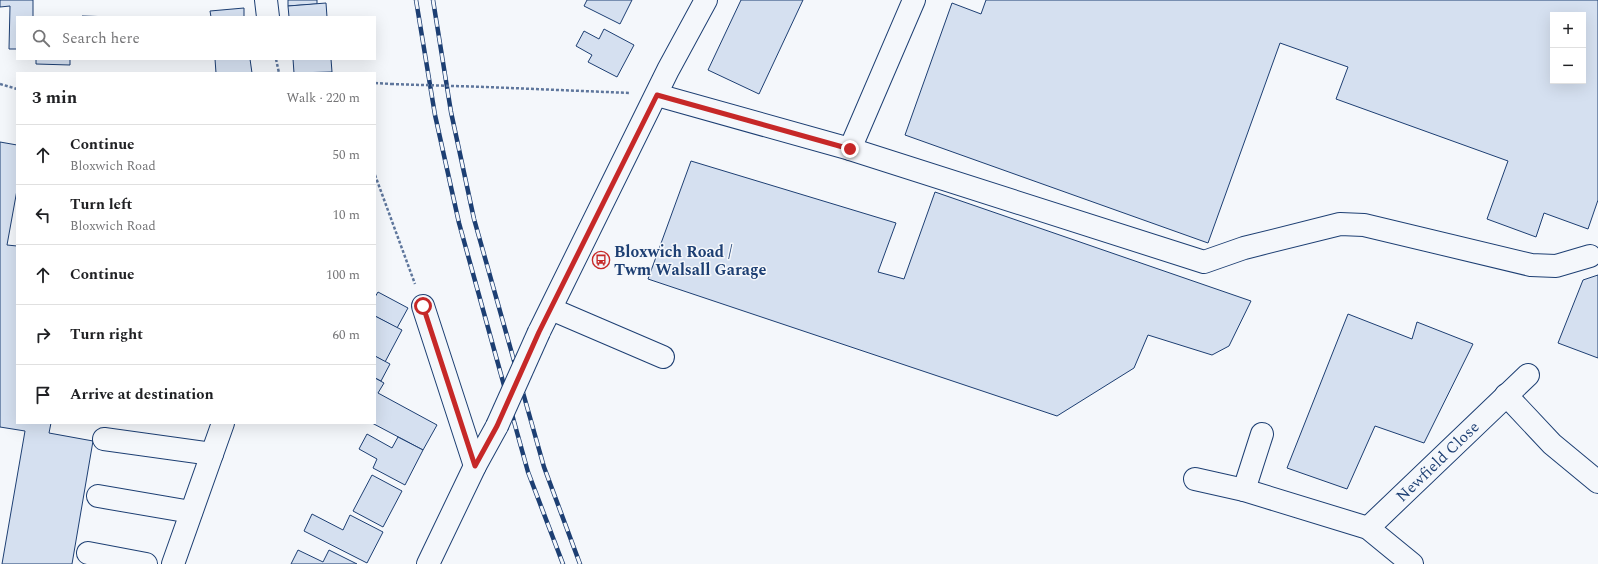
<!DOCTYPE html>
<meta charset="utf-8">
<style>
:root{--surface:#fff;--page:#f2f2f2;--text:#202124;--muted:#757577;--line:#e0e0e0}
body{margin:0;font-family:Spectral,serif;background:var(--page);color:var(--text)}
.controls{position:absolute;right:12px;top:12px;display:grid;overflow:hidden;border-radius:0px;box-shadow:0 4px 16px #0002}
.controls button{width:36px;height:36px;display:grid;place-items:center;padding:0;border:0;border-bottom:1px solid var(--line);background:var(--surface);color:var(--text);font:20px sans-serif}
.stop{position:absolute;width:12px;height:12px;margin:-9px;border:3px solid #c62828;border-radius:50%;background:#fff}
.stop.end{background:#c62828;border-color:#fff;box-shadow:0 1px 4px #0008}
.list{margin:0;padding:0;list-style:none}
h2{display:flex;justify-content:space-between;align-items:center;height:52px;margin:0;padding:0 16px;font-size:17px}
h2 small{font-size:13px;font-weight:400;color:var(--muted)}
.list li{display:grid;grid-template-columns:26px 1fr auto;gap:12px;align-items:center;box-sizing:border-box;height:60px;padding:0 16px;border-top:1px solid var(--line)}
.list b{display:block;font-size:15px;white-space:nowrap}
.list p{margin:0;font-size:13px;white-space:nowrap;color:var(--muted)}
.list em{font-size:13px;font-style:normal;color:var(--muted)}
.icon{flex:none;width:22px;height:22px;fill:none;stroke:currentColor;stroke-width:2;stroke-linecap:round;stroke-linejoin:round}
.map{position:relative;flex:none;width:1598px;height:564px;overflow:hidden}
.search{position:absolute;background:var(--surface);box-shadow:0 4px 16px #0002;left:16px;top:16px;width:360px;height:44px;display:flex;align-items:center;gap:10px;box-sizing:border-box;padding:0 14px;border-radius:0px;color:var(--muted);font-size:15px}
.panel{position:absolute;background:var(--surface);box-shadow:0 4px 16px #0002;left:16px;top:72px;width:360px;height:352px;border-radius:0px}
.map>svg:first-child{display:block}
.building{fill:#d5e0f0;stroke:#1d3f73;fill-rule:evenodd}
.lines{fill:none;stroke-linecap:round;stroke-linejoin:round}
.minor-casing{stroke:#1d3f73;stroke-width:24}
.major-casing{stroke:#1d3f73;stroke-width:24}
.path{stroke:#5e769c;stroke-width:2.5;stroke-dasharray:3 2;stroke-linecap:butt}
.minor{stroke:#f4f7fb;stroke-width:22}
.major{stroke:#f4f7fb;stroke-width:22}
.rail-casing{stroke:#1d3f73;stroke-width:4.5}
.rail{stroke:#f4f7fb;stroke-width:3;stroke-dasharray:9;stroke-linecap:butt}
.major-bridge-casing{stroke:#1d3f73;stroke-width:24;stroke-linecap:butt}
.path-bridge{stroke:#5e769c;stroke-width:2.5;stroke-dasharray:3 2;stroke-linecap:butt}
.major-bridge{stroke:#f4f7fb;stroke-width:22}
.route{stroke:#c62828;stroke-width:5}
.labels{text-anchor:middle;stroke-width:3;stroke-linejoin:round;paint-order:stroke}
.poi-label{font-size:16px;font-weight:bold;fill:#1d3f73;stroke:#f4f7fb;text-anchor:start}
.street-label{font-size:16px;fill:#1d3f73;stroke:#f4f7fb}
</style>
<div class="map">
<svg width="1598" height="564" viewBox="0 0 1598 564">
<rect width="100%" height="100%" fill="#f4f7fb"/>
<!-- building -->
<g class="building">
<polygon points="0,0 33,0 33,17 17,17 17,49 9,49 10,6 0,7"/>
<polygon points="288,0 317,0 317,4 288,6"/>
<polygon points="587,0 632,0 620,24 584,6"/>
<polygon points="741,0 803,0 759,94 708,70"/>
<path d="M986,0h612v200l-10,29 -44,-16 -8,24 -49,-18 21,-58 -172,-62 12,-32 -68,-24 -72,200 -303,-108 47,-132 29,11zM1553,15h30v66h-30z"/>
<polygon points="326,3 327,17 289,17 288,6"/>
<polygon points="244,8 244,17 211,17 210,11"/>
<polygon points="82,16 114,17 82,17"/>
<polygon points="604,29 634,45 617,77 588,62 592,55 576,46 584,31 599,39"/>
<polygon points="36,59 70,59 70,65 36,64"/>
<polygon points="215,59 250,59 252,73 216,73"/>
<polygon points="293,59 331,59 332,72 294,73"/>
<polygon points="0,142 17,145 17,190 7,245 17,246 17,423 51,423 49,433 93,441 72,564 2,564 25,431 0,427"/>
<polygon points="691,161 896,223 878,272 904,279 935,192 1251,301 1229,346 1212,355 1148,335 1134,368 1057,416 648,279"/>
<polygon points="1598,275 1598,358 1558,343 1583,280"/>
<polygon points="378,292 408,308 397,328 375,316 375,297"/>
<polygon points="1348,314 1412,339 1417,322 1473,344 1424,443 1375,426 1347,489 1287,468"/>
<polygon points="375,316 402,330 385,362 375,356"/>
<polygon points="375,356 390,364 381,381 375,378"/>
<polygon points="375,378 384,383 378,393 437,425 423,450 372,423 375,423"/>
<polygon points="367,434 392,448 398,437 423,450 405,485 373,468 377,459 359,449"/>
<polygon points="372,475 402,491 383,527 353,511"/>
<polygon points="312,514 343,530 350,515 383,532 367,563 304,531"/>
<polygon points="298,550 323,562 329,550 357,564 291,564"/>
</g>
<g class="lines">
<defs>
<g id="minor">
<polyline points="266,0 268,17"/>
<polyline points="657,95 850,149 1204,262 1244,248 1340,224 1364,225 1531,265 1556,266 1590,256"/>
<polyline points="850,149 914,0"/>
<polyline points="423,306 475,466"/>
<polyline points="551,309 663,357"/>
<polyline points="1506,395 1552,444 1598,482"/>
<polyline points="104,439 212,454"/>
<polyline points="1195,479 1244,490 1368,528 1412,564"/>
<polyline points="1244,490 1262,434"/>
<polyline points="98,496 191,512"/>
<polyline points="1368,528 1528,375"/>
<polyline points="88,553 146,564"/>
<polyline points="173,564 223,423"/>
</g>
<g id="major">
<polyline points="539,332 668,70 706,0"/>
<polyline points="428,564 475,466 497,426"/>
</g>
</defs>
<!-- minor casing -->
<use href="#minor" class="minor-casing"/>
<!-- major casing -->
<use href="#major" class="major-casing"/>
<!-- path -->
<g class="path">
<polyline points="276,59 279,73"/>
<polyline points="375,83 391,84"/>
<polyline points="0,84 17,89"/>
<polyline points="486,87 630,93"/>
<polyline points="375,175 415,284"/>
</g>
<!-- minor -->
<use href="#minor" class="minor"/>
<!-- major -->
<use href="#major" class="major"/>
<defs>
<g id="rail">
<polyline points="416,0 435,115 459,223 528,472 563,564"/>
<polyline points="433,0 451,112 474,219 544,467 580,564"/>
</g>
</defs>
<!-- rail casing -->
<use href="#rail" class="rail-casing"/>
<!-- rail -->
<use href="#rail" class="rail"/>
<defs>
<polyline id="major-bridge" points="497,426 539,332"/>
</defs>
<!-- major-bridge casing -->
<use href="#major-bridge" class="major-bridge-casing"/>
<!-- path-bridge -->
<polyline class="path-bridge" points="391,84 486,87"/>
<!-- major-bridge -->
<use href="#major-bridge" class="major-bridge"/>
</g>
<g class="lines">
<!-- route -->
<polyline class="route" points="423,306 475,466 497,426 539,332 657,95 850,149"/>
</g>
<!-- icons -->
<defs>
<symbol id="bus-ring" viewBox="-11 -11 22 22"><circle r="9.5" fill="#f4f7fb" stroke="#c62828" stroke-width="1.5"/><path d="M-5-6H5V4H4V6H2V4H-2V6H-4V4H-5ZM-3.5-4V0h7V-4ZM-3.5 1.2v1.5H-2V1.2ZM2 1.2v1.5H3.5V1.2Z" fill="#c62828"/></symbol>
</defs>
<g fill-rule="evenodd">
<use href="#bus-ring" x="591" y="250" width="20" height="20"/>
</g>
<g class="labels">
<!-- poi labels -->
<g class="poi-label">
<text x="614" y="257">Bloxwich Road /<tspan x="614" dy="18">Twm Walsall Garage</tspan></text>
</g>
<!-- street labels -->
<g class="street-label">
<text transform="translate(1437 461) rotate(-44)" y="6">Newfield Close</text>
</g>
</g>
</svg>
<div class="controls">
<button>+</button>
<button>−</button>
</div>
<div class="stop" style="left:423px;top:306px"></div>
<div class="stop end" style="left:850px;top:149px"></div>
<div class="search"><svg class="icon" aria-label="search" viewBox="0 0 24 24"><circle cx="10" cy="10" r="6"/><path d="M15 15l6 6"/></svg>Search here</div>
<section class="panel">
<h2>3 min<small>Walk · 220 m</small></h2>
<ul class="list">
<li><svg class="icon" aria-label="ahead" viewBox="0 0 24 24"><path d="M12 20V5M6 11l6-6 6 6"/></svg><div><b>Continue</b><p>Bloxwich Road</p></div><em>50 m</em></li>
<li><svg class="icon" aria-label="left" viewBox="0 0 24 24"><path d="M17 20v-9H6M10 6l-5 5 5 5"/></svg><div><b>Turn left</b><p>Bloxwich Road</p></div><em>10 m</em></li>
<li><svg class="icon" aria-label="ahead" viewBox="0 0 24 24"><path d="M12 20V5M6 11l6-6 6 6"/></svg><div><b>Continue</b></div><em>100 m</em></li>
<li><svg class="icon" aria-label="right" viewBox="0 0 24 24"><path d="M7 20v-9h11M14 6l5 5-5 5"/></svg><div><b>Turn right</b></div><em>60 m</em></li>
<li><svg class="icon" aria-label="arrive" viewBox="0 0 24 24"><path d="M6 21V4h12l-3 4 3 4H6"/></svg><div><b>Arrive at destination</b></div></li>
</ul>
</section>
</div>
